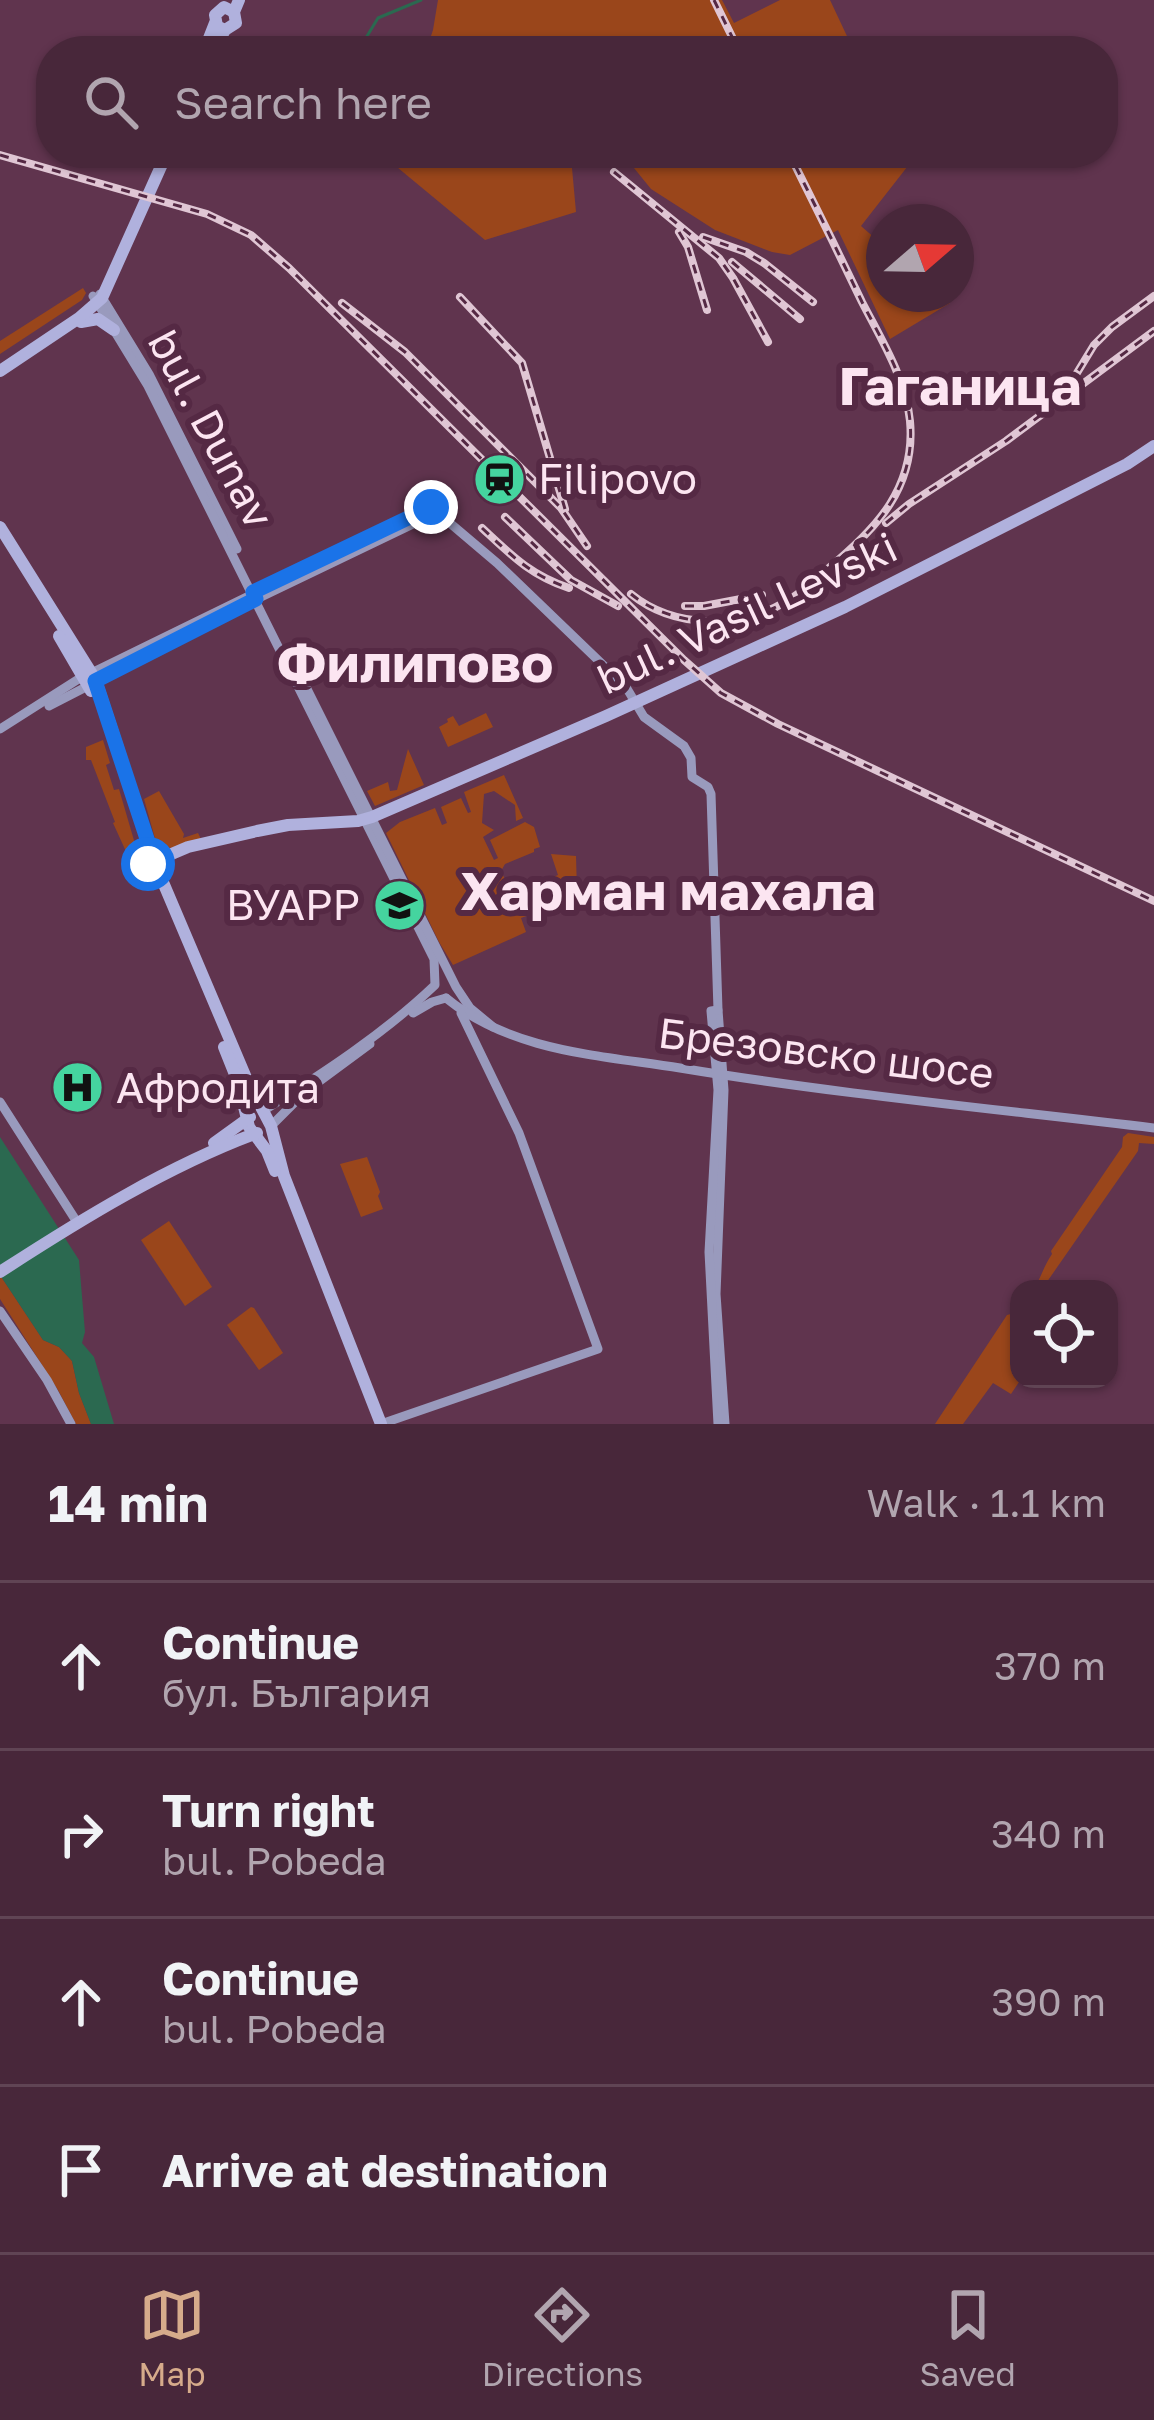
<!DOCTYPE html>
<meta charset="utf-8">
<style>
:root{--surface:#48273a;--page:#4f2f42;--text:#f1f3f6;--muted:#b1a5af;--line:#604454;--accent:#d6ab8b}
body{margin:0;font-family:"Golos Text",sans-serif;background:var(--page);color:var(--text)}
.controls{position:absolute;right:36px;bottom:36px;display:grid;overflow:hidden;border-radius:24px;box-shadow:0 3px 9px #0004}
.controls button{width:108px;height:108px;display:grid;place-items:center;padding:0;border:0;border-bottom:3px solid var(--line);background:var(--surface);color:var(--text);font:60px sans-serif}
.compass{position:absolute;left:866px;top:204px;width:108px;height:108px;border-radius:50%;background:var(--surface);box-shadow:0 3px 9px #0004;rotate:70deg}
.stop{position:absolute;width:36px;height:36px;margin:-27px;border:9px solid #1a73e8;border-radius:50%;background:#fff}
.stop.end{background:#1a73e8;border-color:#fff;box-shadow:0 3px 12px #0008}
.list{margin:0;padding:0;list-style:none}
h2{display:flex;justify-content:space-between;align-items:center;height:156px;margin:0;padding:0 48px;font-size:51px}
h2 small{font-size:39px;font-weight:400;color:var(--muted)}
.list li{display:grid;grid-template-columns:78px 1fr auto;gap:36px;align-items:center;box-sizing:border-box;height:168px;padding:0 48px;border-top:3px solid var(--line)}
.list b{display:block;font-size:45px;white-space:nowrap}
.list p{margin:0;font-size:39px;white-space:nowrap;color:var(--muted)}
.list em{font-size:39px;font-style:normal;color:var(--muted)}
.icon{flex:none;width:66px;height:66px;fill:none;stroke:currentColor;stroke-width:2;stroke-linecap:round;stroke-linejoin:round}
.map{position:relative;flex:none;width:1154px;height:1424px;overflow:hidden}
.search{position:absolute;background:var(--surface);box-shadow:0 3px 9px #0004;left:36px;right:36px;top:36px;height:132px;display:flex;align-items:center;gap:30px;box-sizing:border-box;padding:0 42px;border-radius:48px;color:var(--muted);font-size:45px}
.sheet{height:828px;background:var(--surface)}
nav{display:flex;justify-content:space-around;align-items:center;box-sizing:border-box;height:168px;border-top:3px solid var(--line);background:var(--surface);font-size:33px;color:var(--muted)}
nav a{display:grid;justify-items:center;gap:6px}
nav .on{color:var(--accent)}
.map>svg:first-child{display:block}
.green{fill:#9a461b}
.water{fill:#2b6950}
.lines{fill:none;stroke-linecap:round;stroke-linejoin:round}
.stream{stroke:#2b6950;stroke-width:3}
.secondary{stroke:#999abd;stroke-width:9}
.primary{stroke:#b0b1dd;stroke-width:12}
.rail-casing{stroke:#e0c6d4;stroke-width:8}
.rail{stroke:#552944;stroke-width:3;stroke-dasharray:9;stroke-linecap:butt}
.route{stroke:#1a73e8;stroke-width:15}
.labels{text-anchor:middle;stroke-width:12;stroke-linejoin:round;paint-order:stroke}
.street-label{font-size:42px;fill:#fce5f1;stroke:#552944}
.poi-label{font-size:42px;fill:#fce5f1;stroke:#552944;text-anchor:start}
.district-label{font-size:54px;font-weight:bold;fill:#fce5f1;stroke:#552944}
</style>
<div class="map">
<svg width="1154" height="1424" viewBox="0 0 1154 1424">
<rect width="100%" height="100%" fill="#60344e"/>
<!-- green -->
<g class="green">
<polygon points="438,0 722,0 734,23 780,0 830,0 854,51 426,51 433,30"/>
<polygon points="380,153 582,153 572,168 576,212 485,240"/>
<polygon points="636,153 918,153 861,226 884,246 884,294 939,294 950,303 890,339 838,230 790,255 772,252 715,230 651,189 634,168"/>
<polygon points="83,288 86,293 82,300 0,354 0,341"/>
<polygon points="486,713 493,727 448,747 439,727 448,722 447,719 453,716 459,726"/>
<polygon points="103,740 110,763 106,765 114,790 119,789 140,861 136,866 129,858 113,823 115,822 91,760 86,760 86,747"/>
<polygon points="408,749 424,785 375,806 367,791 388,782 390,791 397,790"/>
<polygon points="504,775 523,818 516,821 515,805 494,791 484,794 482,823 494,830 483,837 494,860 498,858 490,840 525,822 534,827 540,847 534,849 534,852 505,864 501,871 511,892 508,896 558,875 551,854 576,856 577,892 555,899 556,903 529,912 529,915 521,918 526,932 453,965 439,942 386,833 400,822 435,808 442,825 447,823 441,807 461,798 468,813 471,812 464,792"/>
<polygon points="159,791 184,834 183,838 198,833 202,841 165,849 156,842 144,799"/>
<path d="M1128,1133l26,4v7l-15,-1 -1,8 -96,138h-8c7,-12 10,-23 18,-35l-1,-3 71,-104 1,-10z"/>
<polygon points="367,1157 380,1192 378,1196 383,1209 361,1217 340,1164"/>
<polygon points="169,1221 212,1287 185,1306 141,1240"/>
<polygon points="0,1275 43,1340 59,1347 72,1361 79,1393 91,1424 76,1424 58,1390 0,1299"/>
<polygon points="251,1307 254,1308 283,1353 259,1370 227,1325"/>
<polygon points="1019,1312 1019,1379 1021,1379 1011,1394 993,1383 963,1424 935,1424 1007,1315"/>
</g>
<!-- water -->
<polygon class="water" points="0,1137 79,1260 85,1332 82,1343 94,1357 114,1424 91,1424 79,1393 72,1361 59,1347 43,1340 0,1275"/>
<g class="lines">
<!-- stream -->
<polyline class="stream" points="358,51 378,18 421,0"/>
<!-- secondary -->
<g class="secondary">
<polyline points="100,294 149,374 237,549"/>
<path d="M93,296l55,90 286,573 1,26c-50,48 -113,89 -172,126"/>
<polyline points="306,687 456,987 470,1008 493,1027"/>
<polyline points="49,706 261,597 436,513"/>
<polyline points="0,729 77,680 431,507 497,563 626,687 644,717 684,746 691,758 692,777 708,787 711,794 718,1010 724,1090 716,1294 725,1424"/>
<path d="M446,998c66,54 153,57 234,70 157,26 316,41 474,60"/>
<polyline points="413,1013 432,1002 446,998"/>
<polyline points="0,1102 75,1219"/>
<polyline points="271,1126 305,1092 370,1044"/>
<polyline points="0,1311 47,1380 71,1424"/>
<polyline points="381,1424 598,1349 519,1133 461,1013"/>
<polyline points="718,1424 709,1252 718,1090 711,1011 718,1010"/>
</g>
<!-- primary -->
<g class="primary">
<polyline points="225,30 217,26 215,15 224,7 234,12"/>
<polyline points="204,51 215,23"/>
<polyline points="213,51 225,30 236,23 234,12 239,0"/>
<polyline points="81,322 98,319 114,330"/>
<polyline points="0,371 79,318 102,298 167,153"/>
<polyline points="0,527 92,674 99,690 157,868 247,1080 271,1126 284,1176 381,1424"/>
<polyline points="59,636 91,691"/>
<polyline points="148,864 188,847 257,831 288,825 358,821 372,817 606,716 845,607 1127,464 1154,446"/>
<polyline points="224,1047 238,1082 249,1127 267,1151 275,1171"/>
<polyline points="214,1143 250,1117"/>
<path d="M0,1272c80,-52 168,-106 257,-139"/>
</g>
<defs>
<g id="rail">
<polyline points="714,0 739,51"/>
<polyline points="0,155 207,214 251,235 289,268 684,660 721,693 778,724 1154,901"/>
<polyline points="614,172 719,258 733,278 768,342"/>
<polyline points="679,232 688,247 707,310"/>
<polyline points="703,237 746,252 764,263 813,302"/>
<polyline points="732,262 800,319"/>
<polyline points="460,297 522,363 565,509"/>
<polyline points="342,303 405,352 561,508 587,546"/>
<polyline points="1069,386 1094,345 1112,327 1154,296"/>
<polyline points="505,517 571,580 618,606"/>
<polyline points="886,523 909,504 1006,441 1154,331"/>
<path d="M482,528c29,27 48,47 87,60"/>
<path d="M631,594c43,35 110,35 156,7 16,-9 29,-22 43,-34 47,-39 86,-80 80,-146 -4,-42 -29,-82 -48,-119 -24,-50 -48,-99 -73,-149"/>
<polyline points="685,606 704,606 762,595"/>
</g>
</defs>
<!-- rail casing -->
<use href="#rail" class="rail-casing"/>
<!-- rail -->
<use href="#rail" class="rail"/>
</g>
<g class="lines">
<!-- route -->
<polyline class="route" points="148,864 154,860 95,681 256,599 253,592 431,507"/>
</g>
<!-- icons -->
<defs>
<symbol id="station-disc" viewBox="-11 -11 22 22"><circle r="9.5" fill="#45d49f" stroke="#552944"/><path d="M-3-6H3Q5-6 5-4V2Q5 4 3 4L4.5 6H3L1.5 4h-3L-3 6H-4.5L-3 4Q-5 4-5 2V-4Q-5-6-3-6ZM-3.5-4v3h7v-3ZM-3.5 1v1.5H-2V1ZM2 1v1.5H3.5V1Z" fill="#111"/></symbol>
<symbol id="university-disc" viewBox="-11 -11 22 22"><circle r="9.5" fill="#45d49f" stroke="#552944"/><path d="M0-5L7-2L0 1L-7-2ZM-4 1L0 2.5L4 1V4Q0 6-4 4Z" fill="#111"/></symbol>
<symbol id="hospital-disc" viewBox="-11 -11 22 22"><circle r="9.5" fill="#45d49f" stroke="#552944"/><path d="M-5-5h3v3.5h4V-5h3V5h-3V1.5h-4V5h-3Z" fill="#111"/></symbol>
</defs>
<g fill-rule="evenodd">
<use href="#station-disc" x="470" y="450" width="59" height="59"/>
<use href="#university-disc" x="370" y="876" width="59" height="59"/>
<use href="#hospital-disc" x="48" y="1058" width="59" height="59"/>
</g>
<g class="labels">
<!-- street labels -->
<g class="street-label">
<text transform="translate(211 429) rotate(62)" y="15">bul. Dunav</text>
<text transform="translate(747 613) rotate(-25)" y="15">bul. Vasil Levski</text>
<text transform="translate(826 1053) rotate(7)" y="15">Брезовско шосе</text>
</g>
<!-- poi labels -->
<g class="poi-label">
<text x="538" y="494">Filipovo</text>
<text x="360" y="920" text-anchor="end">ВУАРР</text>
<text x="116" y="1103">Афродита</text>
</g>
<!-- district labels -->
<g class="district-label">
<text x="960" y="405">Гаганица</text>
<text x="415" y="682">Филипово</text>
<text x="668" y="910">Харман махала</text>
</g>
</g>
</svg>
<div class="controls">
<button><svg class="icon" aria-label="locate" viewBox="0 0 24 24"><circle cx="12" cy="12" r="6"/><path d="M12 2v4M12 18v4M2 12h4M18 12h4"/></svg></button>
</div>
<svg class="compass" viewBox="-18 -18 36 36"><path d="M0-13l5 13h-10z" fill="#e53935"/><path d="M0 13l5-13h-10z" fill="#b1a5af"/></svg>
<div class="stop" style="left:148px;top:864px"></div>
<div class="stop end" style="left:431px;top:507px"></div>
<div class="search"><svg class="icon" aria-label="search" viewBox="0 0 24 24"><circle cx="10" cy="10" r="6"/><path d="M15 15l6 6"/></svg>Search here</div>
</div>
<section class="sheet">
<h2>14 min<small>Walk · 1.1 km</small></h2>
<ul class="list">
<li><svg class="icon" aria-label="ahead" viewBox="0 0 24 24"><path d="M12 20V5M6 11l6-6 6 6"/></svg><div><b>Continue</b><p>бул. България</p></div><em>370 m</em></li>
<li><svg class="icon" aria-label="right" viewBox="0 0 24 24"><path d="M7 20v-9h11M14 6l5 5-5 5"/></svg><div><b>Turn right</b><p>bul. Pobeda</p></div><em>340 m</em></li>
<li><svg class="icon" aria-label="ahead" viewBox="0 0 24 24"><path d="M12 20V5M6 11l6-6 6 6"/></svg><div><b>Continue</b><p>bul. Pobeda</p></div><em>390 m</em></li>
<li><svg class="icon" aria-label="arrive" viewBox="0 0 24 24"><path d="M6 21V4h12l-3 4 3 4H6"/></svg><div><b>Arrive at destination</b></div></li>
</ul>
</section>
<nav>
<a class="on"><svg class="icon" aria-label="map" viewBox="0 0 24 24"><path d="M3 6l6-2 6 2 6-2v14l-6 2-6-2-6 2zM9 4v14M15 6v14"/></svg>Map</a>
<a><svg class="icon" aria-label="directions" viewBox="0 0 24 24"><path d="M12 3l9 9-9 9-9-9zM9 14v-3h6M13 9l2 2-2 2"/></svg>Directions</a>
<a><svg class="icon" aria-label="saved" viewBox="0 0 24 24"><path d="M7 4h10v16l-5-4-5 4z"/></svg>Saved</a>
</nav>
